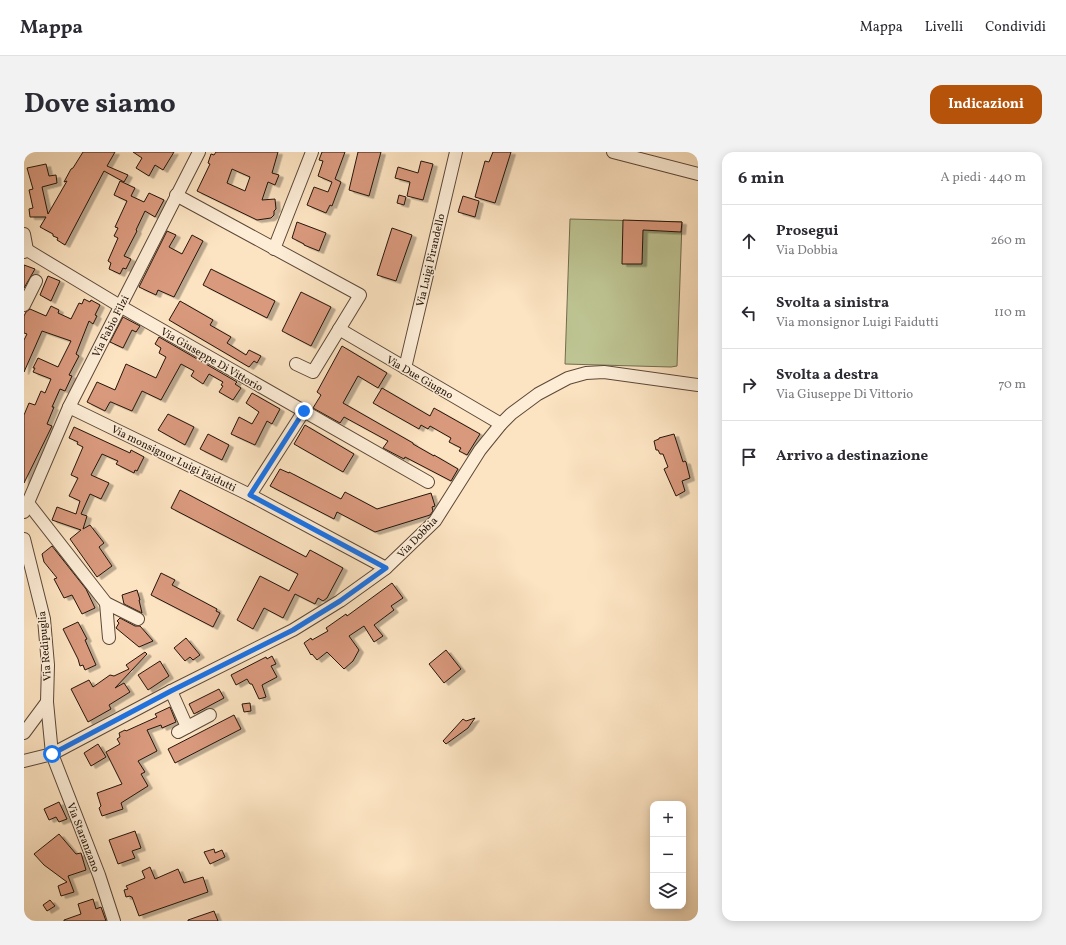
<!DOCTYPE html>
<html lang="it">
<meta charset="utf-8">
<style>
:root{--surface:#fff;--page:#f2f2f3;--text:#2b2b33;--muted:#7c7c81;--line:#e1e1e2;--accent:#b45309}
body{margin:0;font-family:Vollkorn,serif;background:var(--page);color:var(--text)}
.controls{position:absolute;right:12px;bottom:12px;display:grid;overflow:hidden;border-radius:8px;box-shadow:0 2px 10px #0003}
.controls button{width:36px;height:36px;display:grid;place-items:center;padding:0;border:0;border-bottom:1px solid var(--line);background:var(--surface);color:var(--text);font:20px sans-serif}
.stop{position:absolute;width:12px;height:12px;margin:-9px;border:3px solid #1a73e8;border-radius:50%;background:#fff}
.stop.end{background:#1a73e8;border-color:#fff;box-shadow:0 1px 4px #0008}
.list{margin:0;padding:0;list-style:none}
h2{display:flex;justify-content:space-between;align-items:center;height:52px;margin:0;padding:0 16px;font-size:17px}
h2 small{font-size:13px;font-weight:400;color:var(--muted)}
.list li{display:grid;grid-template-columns:26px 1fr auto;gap:12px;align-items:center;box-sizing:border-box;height:72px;padding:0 16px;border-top:1px solid var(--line)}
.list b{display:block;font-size:15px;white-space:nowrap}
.list p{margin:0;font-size:13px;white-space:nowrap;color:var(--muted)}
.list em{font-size:13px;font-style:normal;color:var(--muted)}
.icon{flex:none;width:22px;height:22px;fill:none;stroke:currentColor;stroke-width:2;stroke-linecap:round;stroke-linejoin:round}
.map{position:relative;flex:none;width:674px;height:769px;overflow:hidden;border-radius:12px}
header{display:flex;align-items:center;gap:24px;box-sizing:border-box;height:56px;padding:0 20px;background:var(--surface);border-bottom:1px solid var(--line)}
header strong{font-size:19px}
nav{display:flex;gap:22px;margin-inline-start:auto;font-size:14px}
.intro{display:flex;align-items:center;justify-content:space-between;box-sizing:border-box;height:96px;padding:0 24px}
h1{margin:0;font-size:28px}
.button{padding:10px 18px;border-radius:12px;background:var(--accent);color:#fff;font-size:14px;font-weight:700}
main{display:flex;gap:24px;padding:0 24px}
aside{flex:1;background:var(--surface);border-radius:12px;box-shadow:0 2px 10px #0003}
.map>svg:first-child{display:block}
.green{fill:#bec493;stroke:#726c4f}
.building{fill:#d9997d;stroke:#25150b;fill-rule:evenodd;filter:url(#shadow)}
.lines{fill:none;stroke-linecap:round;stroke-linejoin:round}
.minor-casing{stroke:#5b4838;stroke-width:14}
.minor{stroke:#fdedd7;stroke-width:12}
.route{stroke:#1a73e8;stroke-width:5}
.labels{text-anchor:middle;stroke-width:3;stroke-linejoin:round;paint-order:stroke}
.street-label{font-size:11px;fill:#25150b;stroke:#fdedd7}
</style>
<header>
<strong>Mappa</strong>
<nav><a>Mappa</a><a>Livelli</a><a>Condividi</a></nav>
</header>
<div class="intro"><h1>Dove siamo</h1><a class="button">Indicazioni</a></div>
<main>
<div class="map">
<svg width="674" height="769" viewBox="0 0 674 769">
<defs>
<filter id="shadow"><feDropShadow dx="4.5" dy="2.5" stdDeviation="0" flood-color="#0004"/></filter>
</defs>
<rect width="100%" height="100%" fill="#fce3c1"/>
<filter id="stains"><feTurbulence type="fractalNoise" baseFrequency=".005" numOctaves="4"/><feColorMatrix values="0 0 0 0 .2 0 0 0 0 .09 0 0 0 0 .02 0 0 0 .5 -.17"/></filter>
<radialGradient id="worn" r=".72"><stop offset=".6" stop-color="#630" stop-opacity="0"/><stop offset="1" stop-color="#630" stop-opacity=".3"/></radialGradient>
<!-- green -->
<polygon class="green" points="546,67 658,70 653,214 647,215 541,212"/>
<!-- building -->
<g class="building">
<polygon points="59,0 91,0 83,14 104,23 100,30 80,19 41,93 33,88 34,86 29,84 29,82 16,75 22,65 6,65 5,57 9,56 5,38 9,37 3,16 22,12 25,24 32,23 33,31 18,35 24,62 43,29 40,30 47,17 49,16"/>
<polygon points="109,0 150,0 139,18 131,13 125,24 112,16 118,6"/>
<path d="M192,0h62l-6,21 7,2 -4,10 -7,-3 -6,18 13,-1 1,10 -2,2v4l-3,3 -14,2 -60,-29 13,-27 -2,-1 3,-9 3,1zM208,17l18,8 -5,14 -18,-8z"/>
<polygon points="298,0 321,0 311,27 317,30 308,54 306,53 302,61 283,53 290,35 304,40 308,30 294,24 299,9 295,8"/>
<polygon points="334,0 357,0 345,44 325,38"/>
<polygon points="469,0 487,0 471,51 451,45 461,9 465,10"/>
<polygon points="397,9 409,12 399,48 383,44 386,30 371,26 374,15 394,21"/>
<polygon points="96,29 111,36 107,44 120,50 125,41 140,48 131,65 121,59 112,78 113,79 100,104 107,107 102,117 99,116 96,122 85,117 87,111 84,109 94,86 90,84 94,76 91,75 103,49 90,43"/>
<polygon points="375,43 382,45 380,53 373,51"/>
<polygon points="439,44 455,49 451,65 434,60"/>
<polygon points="599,68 658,70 657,80 619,78 618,112 598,112"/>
<polygon points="273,70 302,81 295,99 280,93 280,92 268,86"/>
<polygon points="368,76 388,83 372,129 353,123"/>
<polygon points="143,79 152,83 145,95 158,102 168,83 179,89 150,145 134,138 132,143 115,135"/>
<polygon points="0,113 11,117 0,136"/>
<polygon points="187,117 251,149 243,166 179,133"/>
<polygon points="24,124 36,129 27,149 16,143"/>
<polygon points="277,140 307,155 287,194 258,179"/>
<polygon points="60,147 66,150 67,148 76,153 71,163 73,164 69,172 65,169 52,202 55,204 45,223 48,224 41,239 36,237 28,255 30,255 23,272 28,274 0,331 0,263 5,251 11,253 17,239 21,241 27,227 9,220 11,216 9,216 14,206 34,215 47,189 18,179 0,220 0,188 3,182 0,181 0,164 2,160 6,157 22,164 27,154 35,158 34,161 47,167 55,151 58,152"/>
<polygon points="156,149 189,168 186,173 207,185 203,191 222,203 225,198 237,204 233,211 230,209 225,215 145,168"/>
<polygon points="99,165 116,174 112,180 108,178 99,196 86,190"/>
<polygon points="135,185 213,230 211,232 217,236 209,248 195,240 199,234 197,233 199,230 185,222 179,232 167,224 170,219 157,212 137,248 118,239 108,259 87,250 86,250 81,259 63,250 73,230 91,238 102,212 132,226 142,205 135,201 137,196 131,192"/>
<polygon points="318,194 363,221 354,236 334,224 319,251 389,291 389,292 410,304 410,303 434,317 427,329 381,305 380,307 359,296 364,289 320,265 316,271 289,256 297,243 293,240"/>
<polygon points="358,236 406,264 410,256 456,282 443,303 435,299 437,296 425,290 427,286 406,274 404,277 397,273 395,277 349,251"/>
<polygon points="228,241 256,257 248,272 243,269 231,293 207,282 215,265 228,272 235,260 222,251"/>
<polygon points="144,262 170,275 161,293 134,278"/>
<polygon points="281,273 330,302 319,320 270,292"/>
<polygon points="50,275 106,301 107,298 120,305 113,319 111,318 110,321 92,312 94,309 78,302 67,323 85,331 77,347 66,342 57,362 63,364 59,377 66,373 80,391 75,395 88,414 73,425 46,387 57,378 28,368 33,355 52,362 56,349 45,344 54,326 47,323 59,295 53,292 54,290 45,286"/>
<polygon points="184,282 205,293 198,308 176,297"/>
<polygon points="650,282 659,310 661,309 662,310 666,326 658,329 661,339 652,344 640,317 644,315 639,302 636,302 634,298 632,298 630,289 635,287 635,286"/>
<polygon points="256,317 265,321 265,320 317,347 321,340 353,357 407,341 411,354 408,355 409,359 406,363 351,380 313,360 310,367 246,334"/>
<polygon points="156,338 282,405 286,398 319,416 303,446 299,449 294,446 291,452 271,442 259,466 240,456 229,477 213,468 236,424 265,439 274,422 147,356"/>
<polygon points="28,394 62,437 71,456 58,462 48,443 40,446 30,427 33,426 20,410 18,402"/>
<polygon points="137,421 151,428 148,433 193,457 192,459 196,461 189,475 127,443"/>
<polygon points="368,431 379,446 367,454 370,458 350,473 359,484 350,490 340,474 325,484 335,498 329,509 320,517 303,500 293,508 288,502 287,503 280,491 287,486 288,488 304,479 302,476 322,462 323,464"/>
<polygon points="113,438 116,448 115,448 118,461 100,452 98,443"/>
<polygon points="96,466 111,474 116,474 129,489 115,495 92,476 95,471 93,469"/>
<polygon points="54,470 63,487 61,488 72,513 61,518 59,513 56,514 54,507 39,477"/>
<polygon points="162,486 176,503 169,508 166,505 161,509 150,496"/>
<polygon points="422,498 437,517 420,531 405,512"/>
<polygon points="121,500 123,502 91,536 100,531 106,540 85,553 87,557 64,570 47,537 65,528 69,535 86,523 90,524 105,517 102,513"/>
<polygon points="248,504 252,512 247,514 253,525 238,533 242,545 235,547 228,532 226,532 223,527 212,533 207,523 242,505 243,507"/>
<polygon points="136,509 145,524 124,538 114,523"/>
<polygon points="195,537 200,546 170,562 165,552"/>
<polygon points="226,551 227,559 220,560 218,552"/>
<polygon points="146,555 152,570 138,576 137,573 123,578 133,599 114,609 121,620 117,622 124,634 97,651 99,657 78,664 75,656 77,654 73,641 98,632 82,600 96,592 93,587 96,585 95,581 101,578 102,579 133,565 131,562"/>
<polygon points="210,563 217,577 151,611 144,597"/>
<polygon points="451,566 444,576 422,592 419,589 439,567 442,569"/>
<polygon points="74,592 82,605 67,614 60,601"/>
<polygon points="35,650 43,667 35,670 32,665 25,668 20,657"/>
<polygon points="111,679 117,696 108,699 111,706 94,712 85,688"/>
<polygon points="35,682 52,702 57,701 62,718 44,724 50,740 37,744 34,734 43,730 20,713 10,702"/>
<polygon points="190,697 191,701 198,698 201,705 186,712 180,700"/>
<polygon points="126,715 131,727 154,717 160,731 179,725 184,740 115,764 108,745 107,745 106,744 102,745 100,738 104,737 102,734 121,726 118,719"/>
<polygon points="69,747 72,757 77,755 82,769 40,769 40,768 57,762 54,752"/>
<polygon points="26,748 31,754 23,759 19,753"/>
<polygon points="190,759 194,769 164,769 164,768"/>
</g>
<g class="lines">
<defs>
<g id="minor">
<polyline points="589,0 674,22"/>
<polyline points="152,43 336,143 289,220 272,212"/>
<polyline points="0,82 3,98"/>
<polyline points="250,97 288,0"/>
<polyline points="0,100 3,98 96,154 404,330"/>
<polyline points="0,153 12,129"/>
<polyline points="315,177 477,272"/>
<polyline points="381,216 432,0"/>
<polyline points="45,255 226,343 362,416"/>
<polyline points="226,343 280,259"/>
<polyline points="4,351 82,451 114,467"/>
<polyline points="0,360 45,255 175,0"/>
<polyline points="0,387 20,467 24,513 23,550 28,602 75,723 90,769"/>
<polyline points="82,451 85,486"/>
<polyline points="147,539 163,575"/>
<polyline points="154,580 186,563"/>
<polyline points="0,581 23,550"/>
<polyline points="0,609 28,602 147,539 269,478 316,449 362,416 411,369 456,298 477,272 487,262 514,242 544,226 562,221 580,220 674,233"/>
</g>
</defs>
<!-- minor casing -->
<use href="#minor" class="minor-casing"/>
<!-- minor -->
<use href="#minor" class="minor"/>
</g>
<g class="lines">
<!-- route -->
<polyline class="route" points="28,602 147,539 269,478 316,449 362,416 226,343 280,259"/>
</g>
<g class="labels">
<!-- street labels -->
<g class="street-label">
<text transform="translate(406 108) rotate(-77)" y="4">Via Luigi Pirandello</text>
<text transform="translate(86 174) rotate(-63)" y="4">Via Fabio Filzi</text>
<text transform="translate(188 207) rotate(30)" y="4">Via Giuseppe Di Vittorio</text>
<text transform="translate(396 225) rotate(30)" y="4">Via Due Giugno</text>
<text transform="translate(150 306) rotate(26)" y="4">Via monsignor Luigi Faidutti</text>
<text transform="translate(393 385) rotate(-46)" y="4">Via Dobbia</text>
<text transform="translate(20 494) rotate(-95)" y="4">Via Redipuglia</text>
<text transform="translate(60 685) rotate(69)" y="4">Via Staranzano</text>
</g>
</g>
<rect width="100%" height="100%" filter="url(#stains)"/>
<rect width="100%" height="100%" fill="url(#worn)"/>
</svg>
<div class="controls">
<button>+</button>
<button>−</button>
<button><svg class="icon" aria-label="layers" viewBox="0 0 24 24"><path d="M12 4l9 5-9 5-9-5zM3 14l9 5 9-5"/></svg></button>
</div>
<div class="stop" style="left:28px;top:602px"></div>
<div class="stop end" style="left:280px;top:259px"></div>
</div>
<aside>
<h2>6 min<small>A piedi · 440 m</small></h2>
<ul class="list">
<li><svg class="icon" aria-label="ahead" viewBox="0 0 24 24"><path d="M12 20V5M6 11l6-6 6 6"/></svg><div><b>Prosegui</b><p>Via Dobbia</p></div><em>260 m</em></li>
<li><svg class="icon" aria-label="left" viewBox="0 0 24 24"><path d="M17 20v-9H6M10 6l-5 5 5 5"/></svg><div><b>Svolta a sinistra</b><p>Via monsignor Luigi Faidutti</p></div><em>110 m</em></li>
<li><svg class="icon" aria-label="right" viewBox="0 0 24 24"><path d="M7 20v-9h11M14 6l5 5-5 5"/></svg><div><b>Svolta a destra</b><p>Via Giuseppe Di Vittorio</p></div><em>70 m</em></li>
<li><svg class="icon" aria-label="arrive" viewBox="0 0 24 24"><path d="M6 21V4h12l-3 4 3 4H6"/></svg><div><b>Arrivo a destinazione</b></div></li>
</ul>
</aside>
</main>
